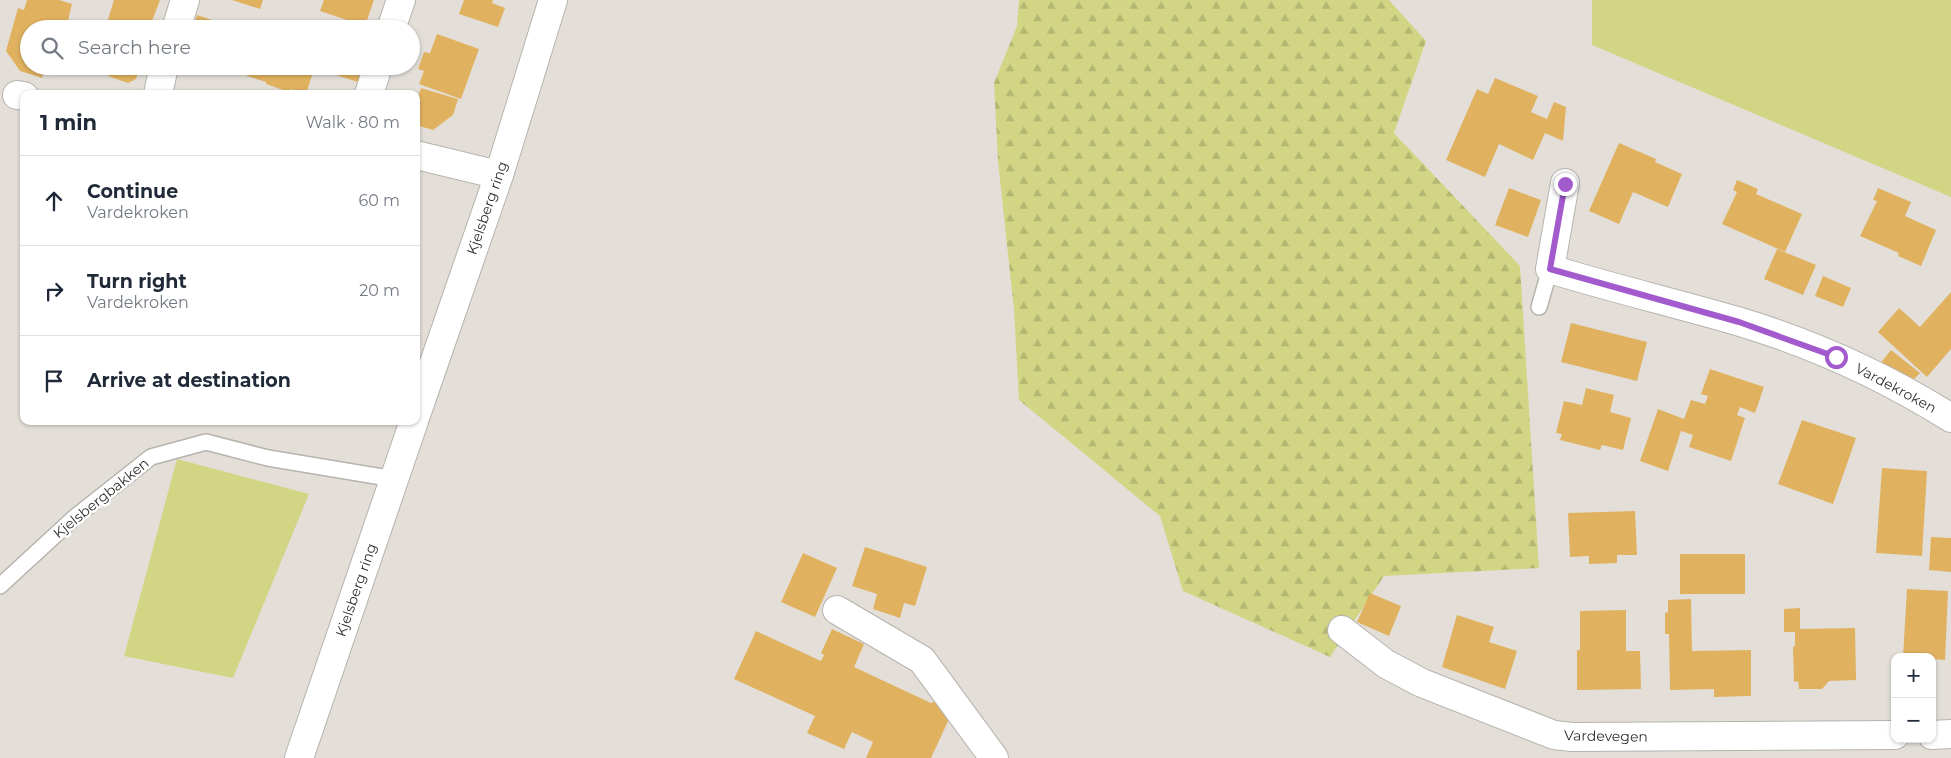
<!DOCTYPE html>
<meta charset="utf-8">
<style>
:root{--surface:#fff;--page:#f2f2f3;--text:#1f2937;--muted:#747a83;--line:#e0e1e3}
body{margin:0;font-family:Montserrat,sans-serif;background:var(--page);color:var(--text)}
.controls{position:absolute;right:15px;bottom:15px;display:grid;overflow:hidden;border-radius:10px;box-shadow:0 1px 4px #0004}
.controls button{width:45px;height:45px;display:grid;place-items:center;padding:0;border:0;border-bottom:1px solid var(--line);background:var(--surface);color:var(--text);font:25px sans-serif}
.stop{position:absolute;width:15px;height:15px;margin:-11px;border:4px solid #a25acd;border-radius:50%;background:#fff}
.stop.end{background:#a25acd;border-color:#fff;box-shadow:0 1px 5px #0008}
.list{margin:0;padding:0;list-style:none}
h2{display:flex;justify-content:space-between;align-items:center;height:65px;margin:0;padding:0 20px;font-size:21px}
h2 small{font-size:16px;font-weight:400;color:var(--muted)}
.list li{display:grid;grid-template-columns:32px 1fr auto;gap:15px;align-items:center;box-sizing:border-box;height:90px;padding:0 20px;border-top:1px solid var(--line)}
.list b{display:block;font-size:19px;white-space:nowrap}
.list p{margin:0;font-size:16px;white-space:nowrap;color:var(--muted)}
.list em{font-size:16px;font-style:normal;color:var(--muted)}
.icon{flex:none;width:28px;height:28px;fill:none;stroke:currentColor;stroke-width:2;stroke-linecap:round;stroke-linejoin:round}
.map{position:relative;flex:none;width:1951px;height:758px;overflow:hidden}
.search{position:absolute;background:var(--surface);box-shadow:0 1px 4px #0004;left:20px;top:20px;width:400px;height:55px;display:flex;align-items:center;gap:12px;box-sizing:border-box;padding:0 18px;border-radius:28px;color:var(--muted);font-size:19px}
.panel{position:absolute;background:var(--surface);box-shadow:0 1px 4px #0004;left:20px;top:90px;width:400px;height:335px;border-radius:10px}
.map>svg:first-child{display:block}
.grass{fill:#d1d584}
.forest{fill:url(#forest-firs)}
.building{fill:#e0b260}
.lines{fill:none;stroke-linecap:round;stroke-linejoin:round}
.service-casing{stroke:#b7b3ad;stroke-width:18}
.minor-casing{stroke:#b7b3ad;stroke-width:30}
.tertiary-casing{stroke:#b7b3ad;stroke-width:30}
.service{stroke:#fff;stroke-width:15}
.minor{stroke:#fff;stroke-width:28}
.tertiary{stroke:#fff;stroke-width:28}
.route{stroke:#a25acd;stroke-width:6}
.labels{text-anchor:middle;stroke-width:5;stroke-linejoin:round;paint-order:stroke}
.street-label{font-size:14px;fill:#32302e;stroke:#fff}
</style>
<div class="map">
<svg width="1951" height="758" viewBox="0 0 1951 758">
<defs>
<pattern id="forest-firs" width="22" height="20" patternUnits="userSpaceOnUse" patternTransform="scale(1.25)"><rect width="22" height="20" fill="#d1d584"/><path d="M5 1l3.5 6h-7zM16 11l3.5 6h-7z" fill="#b4b772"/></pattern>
</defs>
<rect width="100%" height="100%" fill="#e3dfd8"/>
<!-- grass -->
<g class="grass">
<polygon points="1592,0 1951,0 1951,197 1592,45"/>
<polygon points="177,459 309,494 233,678 124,656"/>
</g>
<!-- forest -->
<polygon class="forest" points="1019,0 1389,0 1426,41 1394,133 1520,266 1539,568 1384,576 1330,657 1183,591 1160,516 1019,400 1014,310 998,161 994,83 1017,26"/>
<!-- building -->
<g class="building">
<polygon points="27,0 59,0 72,4 66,29 29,29 29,66 46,66 42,78 20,71 6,51 18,8 24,10"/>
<polygon points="114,0 160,0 149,29 105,29"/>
<polygon points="232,0 263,0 260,9"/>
<polygon points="324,0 374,0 365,26 320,11"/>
<polygon points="464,0 493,0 492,3 505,8 498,27 459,14"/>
<polygon points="197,15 227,25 226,29 193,29"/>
<polygon points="244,21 265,28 265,29 241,29"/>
<polygon points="437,34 479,49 461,99 419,84 424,71 418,69 424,52 430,53"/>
<polygon points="111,66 140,66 136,79 128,83 108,76"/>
<polygon points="229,66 315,66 306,94 290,89 289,92 266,84 266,82 247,76 248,73"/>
<polygon points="336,66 367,66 361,83 333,74"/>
<polygon points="1495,78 1538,96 1531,112 1547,119 1554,102 1566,107 1563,141 1545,133 1533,160 1499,144 1485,177 1446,160 1477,89 1488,94"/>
<polygon points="421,88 458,99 453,115 433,130 416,125 416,104"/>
<polygon points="1619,143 1656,159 1655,162 1682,174 1668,207 1633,192 1619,224 1589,211"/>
<polygon points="1737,180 1758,189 1756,194 1802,214 1785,252 1722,224 1737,192 1733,190"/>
<polygon points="1509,188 1541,200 1528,237 1495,225"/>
<polygon points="1878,188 1911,202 1905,216 1936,230 1921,266 1898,256 1899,253 1860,236 1877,201 1873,200"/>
<polygon points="1777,249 1816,265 1803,295 1764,279"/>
<polygon points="1823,276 1851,288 1843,307 1815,296"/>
<polygon points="1951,292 1951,349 1927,377 1878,332 1899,308 1920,327"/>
<polygon points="1571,323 1647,342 1637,381 1561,362"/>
<polygon points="1891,350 1920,373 1911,382 1879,365"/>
<polygon points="1710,369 1764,387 1755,413 1740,407 1737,415 1745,418 1731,461 1689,447 1693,435 1681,431 1668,471 1640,461 1658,409 1684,419 1691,400 1705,404 1708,396 1701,394"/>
<polygon points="1586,388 1614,395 1610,412 1631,418 1623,450 1602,445 1600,450 1560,440 1562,434 1556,433 1564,401 1582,405"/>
<polygon points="1802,420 1856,438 1833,504 1778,484"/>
<polygon points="1882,468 1927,471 1922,556 1876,553"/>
<polygon points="1635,511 1637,555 1617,555 1617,563 1589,564 1589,556 1570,557 1568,513"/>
<polygon points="1931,537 1951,538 1951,572 1929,570"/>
<polygon points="865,547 927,567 915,606 904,603 900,618 873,609 877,594 852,586"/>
<polygon points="803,553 837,568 815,617 781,602"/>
<rect x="1680" y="554" width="65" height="40"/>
<polygon points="1907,589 1948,591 1945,660 1932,659 1932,657 1903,657"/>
<polygon points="1370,593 1401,606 1389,636 1357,622"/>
<polygon points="1691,599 1692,651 1751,650 1751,696 1714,697 1714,689 1670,690 1669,634 1665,634 1665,613 1668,612 1668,600"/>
<polygon points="1800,608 1800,629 1855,628 1856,680 1829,681 1822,689 1799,689 1798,681 1794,682 1793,647 1795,646 1795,632 1784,632 1784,609"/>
<polygon points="1626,610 1626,651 1640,651 1641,689 1577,690 1577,650 1580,650 1580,611"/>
<polygon points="1457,615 1494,627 1489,642 1517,651 1505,689 1442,667"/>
<polygon points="832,629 864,644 854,667 931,703 935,701 950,717 931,758 866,758 873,742 852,732 844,749 807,733 815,716 734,679 756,631 821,661 824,655 821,653"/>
</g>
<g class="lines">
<defs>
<g id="service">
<polyline points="1539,307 1550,269"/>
<polyline points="0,586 75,517 151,457 206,442 268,458 394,479"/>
</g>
<g id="minor">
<polyline points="176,29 185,0"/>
<polyline points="391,29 401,0"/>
<polyline points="158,94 164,66"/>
<polyline points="369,94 378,66"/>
<polyline points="17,95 24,96"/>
<polyline points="416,155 499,175"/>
<path d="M1565,183l-15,86c62,19 125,34 187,52 74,22 149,56 214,97"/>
<polyline points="837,610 922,660 994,758"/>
<polyline points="1342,630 1386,664 1422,683 1554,735 1572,737 1895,735"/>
<polyline points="1932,735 1951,734"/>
</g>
<g id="tertiary">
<polyline points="416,415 499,175 553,0"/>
<polyline points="299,758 414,421"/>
</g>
</defs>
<!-- service casing -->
<use href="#service" class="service-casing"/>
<!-- minor casing -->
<use href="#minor" class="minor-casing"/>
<!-- tertiary casing -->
<use href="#tertiary" class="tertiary-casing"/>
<!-- service -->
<use href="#service" class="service"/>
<!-- minor -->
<use href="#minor" class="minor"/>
<!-- tertiary -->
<use href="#tertiary" class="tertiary"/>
</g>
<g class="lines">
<!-- route -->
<polyline class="route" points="1565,184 1550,269 1739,322 1836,357"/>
</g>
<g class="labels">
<!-- street labels -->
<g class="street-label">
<text transform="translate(487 208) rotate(-71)" y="5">Kjelsberg ring</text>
<text transform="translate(1896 388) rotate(28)" y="5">Vardekroken</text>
<text transform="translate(101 498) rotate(-39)" y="5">Kjelsbergbakken</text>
<text transform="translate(356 590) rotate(-71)" y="5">Kjelsberg ring</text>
<text transform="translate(1606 736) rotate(1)" y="5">Vardevegen</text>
</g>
</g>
</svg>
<div class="controls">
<button>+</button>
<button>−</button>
</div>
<div class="stop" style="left:1836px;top:357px"></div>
<div class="stop end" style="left:1565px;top:184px"></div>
<div class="search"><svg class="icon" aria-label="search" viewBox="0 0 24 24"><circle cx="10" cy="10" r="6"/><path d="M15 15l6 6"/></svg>Search here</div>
<section class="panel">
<h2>1 min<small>Walk · 80 m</small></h2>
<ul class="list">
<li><svg class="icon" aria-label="ahead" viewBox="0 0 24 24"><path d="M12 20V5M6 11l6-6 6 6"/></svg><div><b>Continue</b><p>Vardekroken</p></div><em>60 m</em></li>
<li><svg class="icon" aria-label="right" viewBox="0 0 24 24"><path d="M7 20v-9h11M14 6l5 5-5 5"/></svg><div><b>Turn right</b><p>Vardekroken</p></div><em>20 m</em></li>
<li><svg class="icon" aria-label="arrive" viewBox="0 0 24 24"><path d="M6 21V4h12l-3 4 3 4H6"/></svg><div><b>Arrive at destination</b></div></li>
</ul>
</section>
</div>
